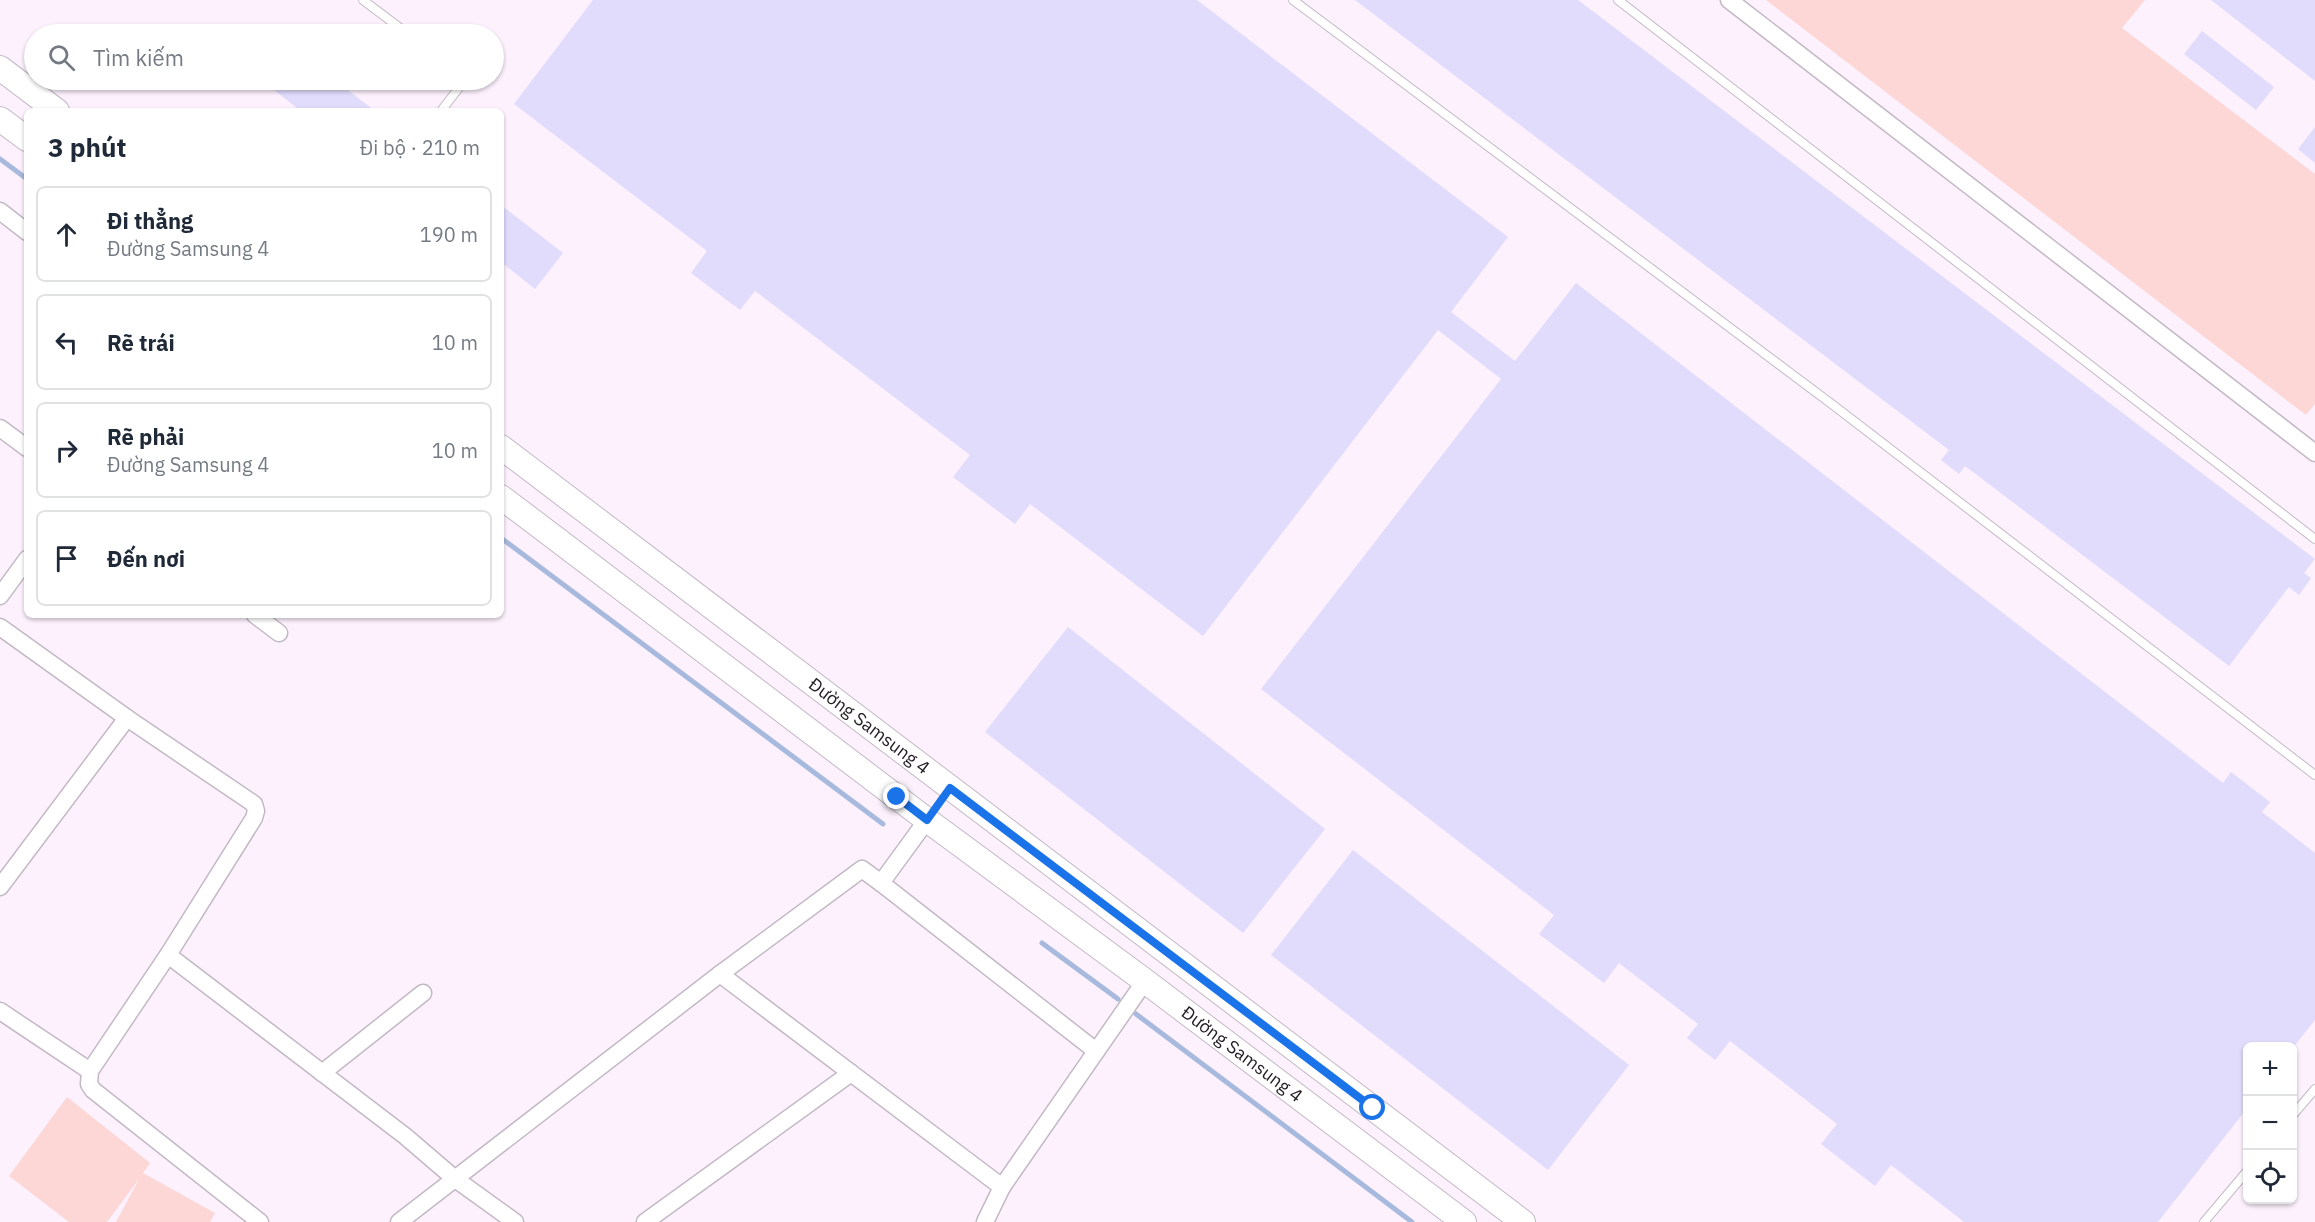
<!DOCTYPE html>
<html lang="vi">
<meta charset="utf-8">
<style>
:root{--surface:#fff;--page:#f2f2f3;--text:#1f2937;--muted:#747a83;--line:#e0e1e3}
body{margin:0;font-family:"IBM Plex Sans",sans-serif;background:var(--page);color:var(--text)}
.controls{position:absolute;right:18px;bottom:18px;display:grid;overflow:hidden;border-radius:9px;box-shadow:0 2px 4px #0004}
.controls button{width:54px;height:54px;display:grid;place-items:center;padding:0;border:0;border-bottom:2px solid var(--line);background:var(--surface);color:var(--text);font:30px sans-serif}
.stop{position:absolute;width:18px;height:18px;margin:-14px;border:4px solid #1a73e8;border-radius:50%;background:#fff}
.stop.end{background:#1a73e8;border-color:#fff;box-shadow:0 2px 6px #0008}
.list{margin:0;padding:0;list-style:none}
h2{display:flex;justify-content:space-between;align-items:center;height:78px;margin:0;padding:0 24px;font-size:26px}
h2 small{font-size:20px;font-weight:400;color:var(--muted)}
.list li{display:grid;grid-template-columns:39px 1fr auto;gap:18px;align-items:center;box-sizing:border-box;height:96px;margin:0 12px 12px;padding:0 12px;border:2px solid var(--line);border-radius:9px}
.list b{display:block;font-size:22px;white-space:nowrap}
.list p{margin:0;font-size:20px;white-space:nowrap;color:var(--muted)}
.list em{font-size:20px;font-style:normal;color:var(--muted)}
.icon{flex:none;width:33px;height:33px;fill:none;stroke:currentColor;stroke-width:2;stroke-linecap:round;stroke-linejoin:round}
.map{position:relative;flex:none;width:2315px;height:1222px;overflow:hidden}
.search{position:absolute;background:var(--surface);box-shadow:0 2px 4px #0004;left:24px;top:24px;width:480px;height:66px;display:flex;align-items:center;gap:15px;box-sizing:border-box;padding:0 21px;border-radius:33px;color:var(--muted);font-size:22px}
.panel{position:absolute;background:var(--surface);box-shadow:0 2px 4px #0004;left:24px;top:108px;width:480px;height:510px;border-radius:9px}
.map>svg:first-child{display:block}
.green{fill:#fcd7d5}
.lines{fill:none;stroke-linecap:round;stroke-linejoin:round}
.stream{stroke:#a7badd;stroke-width:5}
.building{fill:#e1dcfc}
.service-casing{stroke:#c3b9c5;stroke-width:10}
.minor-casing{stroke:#c3b9c5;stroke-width:19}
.secondary-casing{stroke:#c3b9c5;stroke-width:26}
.service{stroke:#fff;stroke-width:8}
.minor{stroke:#fff;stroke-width:16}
.secondary{stroke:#fff;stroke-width:24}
.route{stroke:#1a73e8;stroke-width:8}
.labels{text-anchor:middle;stroke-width:5;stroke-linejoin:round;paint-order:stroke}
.street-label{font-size:18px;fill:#211d22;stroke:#fcf1fd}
</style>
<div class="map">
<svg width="2315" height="1222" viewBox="0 0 2315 1222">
<rect width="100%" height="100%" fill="#fcf1fd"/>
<!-- green -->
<g class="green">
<polygon points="1766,0 2145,0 2122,28 2315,174 2315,404 2306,415"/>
<polygon points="67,1097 150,1163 143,1173 215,1213 210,1222 116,1222 139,1179 107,1222 69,1222 9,1176"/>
</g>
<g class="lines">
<!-- stream -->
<g class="stream">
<polyline points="0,159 27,179"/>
<polyline points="501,538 883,824"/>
<polyline points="1042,943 1118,999"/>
<polyline points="1136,1014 1412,1222"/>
</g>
</g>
<!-- building -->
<g class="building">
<polygon points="593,0 1197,0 1508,237 1451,312 1515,361 1576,283 2223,783 2231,772 2270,802 2262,812 2315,853 2315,1020 2292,1049 2292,1046 2248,1046 2248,1107 2158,1222 1964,1222 1891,1165 1875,1186 1821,1144 1837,1124 1730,1041 1715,1060 1687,1038 1698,1024 1619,963 1604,983 1539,934 1554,915 1261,689 1501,379 1438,330 1203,636 1030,504 1015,524 953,477 970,455 755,291 740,310 691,273 707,251 514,104"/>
<polygon points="1355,0 1578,0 2315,559 2304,573 2311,578 2299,595 2289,587 2229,666 1965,466 1959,474 1941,460 1949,450"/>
<polygon points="2211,0 2315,0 2315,81"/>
<polygon points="2202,31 2274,87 2256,110 2184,54"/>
<polygon points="261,80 335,80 375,111 301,111"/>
<polygon points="2315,127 2315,163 2298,149"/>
<polygon points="501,205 563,253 535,289 501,262"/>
<polygon points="1068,627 1325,829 1243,933 985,732"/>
<polygon points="1353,850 1629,1065 1548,1170 1271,955"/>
</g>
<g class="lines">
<defs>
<g id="service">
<polyline points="363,0 408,34"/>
<polyline points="1293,0 1833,405 2315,775"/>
<polyline points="1618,0 2315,539"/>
<polyline points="441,111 458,89 460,80"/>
<polyline points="2292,1116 2315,1089"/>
<polyline points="2204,1222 2248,1170"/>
</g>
<g id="minor">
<polyline points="1729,0 2315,453"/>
<polyline points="0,211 27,232"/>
<polyline points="0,428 27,448"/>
<polyline points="0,596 27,559"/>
<polyline points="255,615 279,633"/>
<polyline points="0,627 127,718 254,804 256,811 254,818 168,955 90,1071 89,1084 93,1090 260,1222"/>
<polyline points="881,883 1096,1051"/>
<polyline points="0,887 127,718"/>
<polyline points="168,955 405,1136 454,1178 515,1222"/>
<polyline points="720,974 1002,1187 1145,981"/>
<polyline points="0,1011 90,1071"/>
<polyline points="322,1073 423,993"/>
<polyline points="399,1222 720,974 862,869 881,883 927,820"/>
<polyline points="645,1222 851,1073"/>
<polyline points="985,1222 1002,1187"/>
</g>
<g id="secondary">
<polyline points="0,68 57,111"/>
<polyline points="0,119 27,139"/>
<path id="s1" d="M501,447l1022,775"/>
<path id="s2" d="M501,497l426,323 218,161 319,241"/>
</g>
</defs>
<!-- service casing -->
<use href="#service" class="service-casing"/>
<!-- minor casing -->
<use href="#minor" class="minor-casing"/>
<!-- secondary casing -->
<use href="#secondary" class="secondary-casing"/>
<!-- service -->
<use href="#service" class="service"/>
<!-- minor -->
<use href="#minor" class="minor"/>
<!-- secondary -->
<use href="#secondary" class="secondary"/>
</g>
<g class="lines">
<!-- route -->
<polyline class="route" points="897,797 927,820 950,788 1373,1108"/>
</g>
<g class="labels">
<!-- street labels -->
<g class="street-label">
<text dy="6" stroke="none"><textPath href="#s1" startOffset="462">Đường Samsung 4</textPath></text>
<text dy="6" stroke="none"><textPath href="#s2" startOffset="927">Đường Samsung 4</textPath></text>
</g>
</g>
</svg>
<div class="controls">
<button>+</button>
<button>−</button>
<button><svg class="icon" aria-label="locate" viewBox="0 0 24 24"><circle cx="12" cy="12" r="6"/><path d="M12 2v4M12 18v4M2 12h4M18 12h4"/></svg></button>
</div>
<div class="stop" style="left:1373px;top:1108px"></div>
<div class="stop end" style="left:897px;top:797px"></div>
<div class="search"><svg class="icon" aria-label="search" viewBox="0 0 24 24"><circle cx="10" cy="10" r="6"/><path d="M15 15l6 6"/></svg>Tìm kiếm</div>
<section class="panel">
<h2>3 phút<small>Đi bộ · 210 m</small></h2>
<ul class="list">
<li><svg class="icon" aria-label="ahead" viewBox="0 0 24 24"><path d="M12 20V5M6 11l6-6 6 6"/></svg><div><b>Đi thẳng</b><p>Đường Samsung 4</p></div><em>190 m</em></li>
<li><svg class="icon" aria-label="left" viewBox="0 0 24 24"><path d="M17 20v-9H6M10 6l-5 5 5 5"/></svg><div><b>Rẽ trái</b></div><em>10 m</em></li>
<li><svg class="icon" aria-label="right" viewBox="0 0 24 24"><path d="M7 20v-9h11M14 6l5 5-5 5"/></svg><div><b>Rẽ phải</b><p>Đường Samsung 4</p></div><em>10 m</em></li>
<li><svg class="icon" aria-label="arrive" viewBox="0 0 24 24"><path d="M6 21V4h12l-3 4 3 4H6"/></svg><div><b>Đến nơi</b></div></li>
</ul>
</section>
</div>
